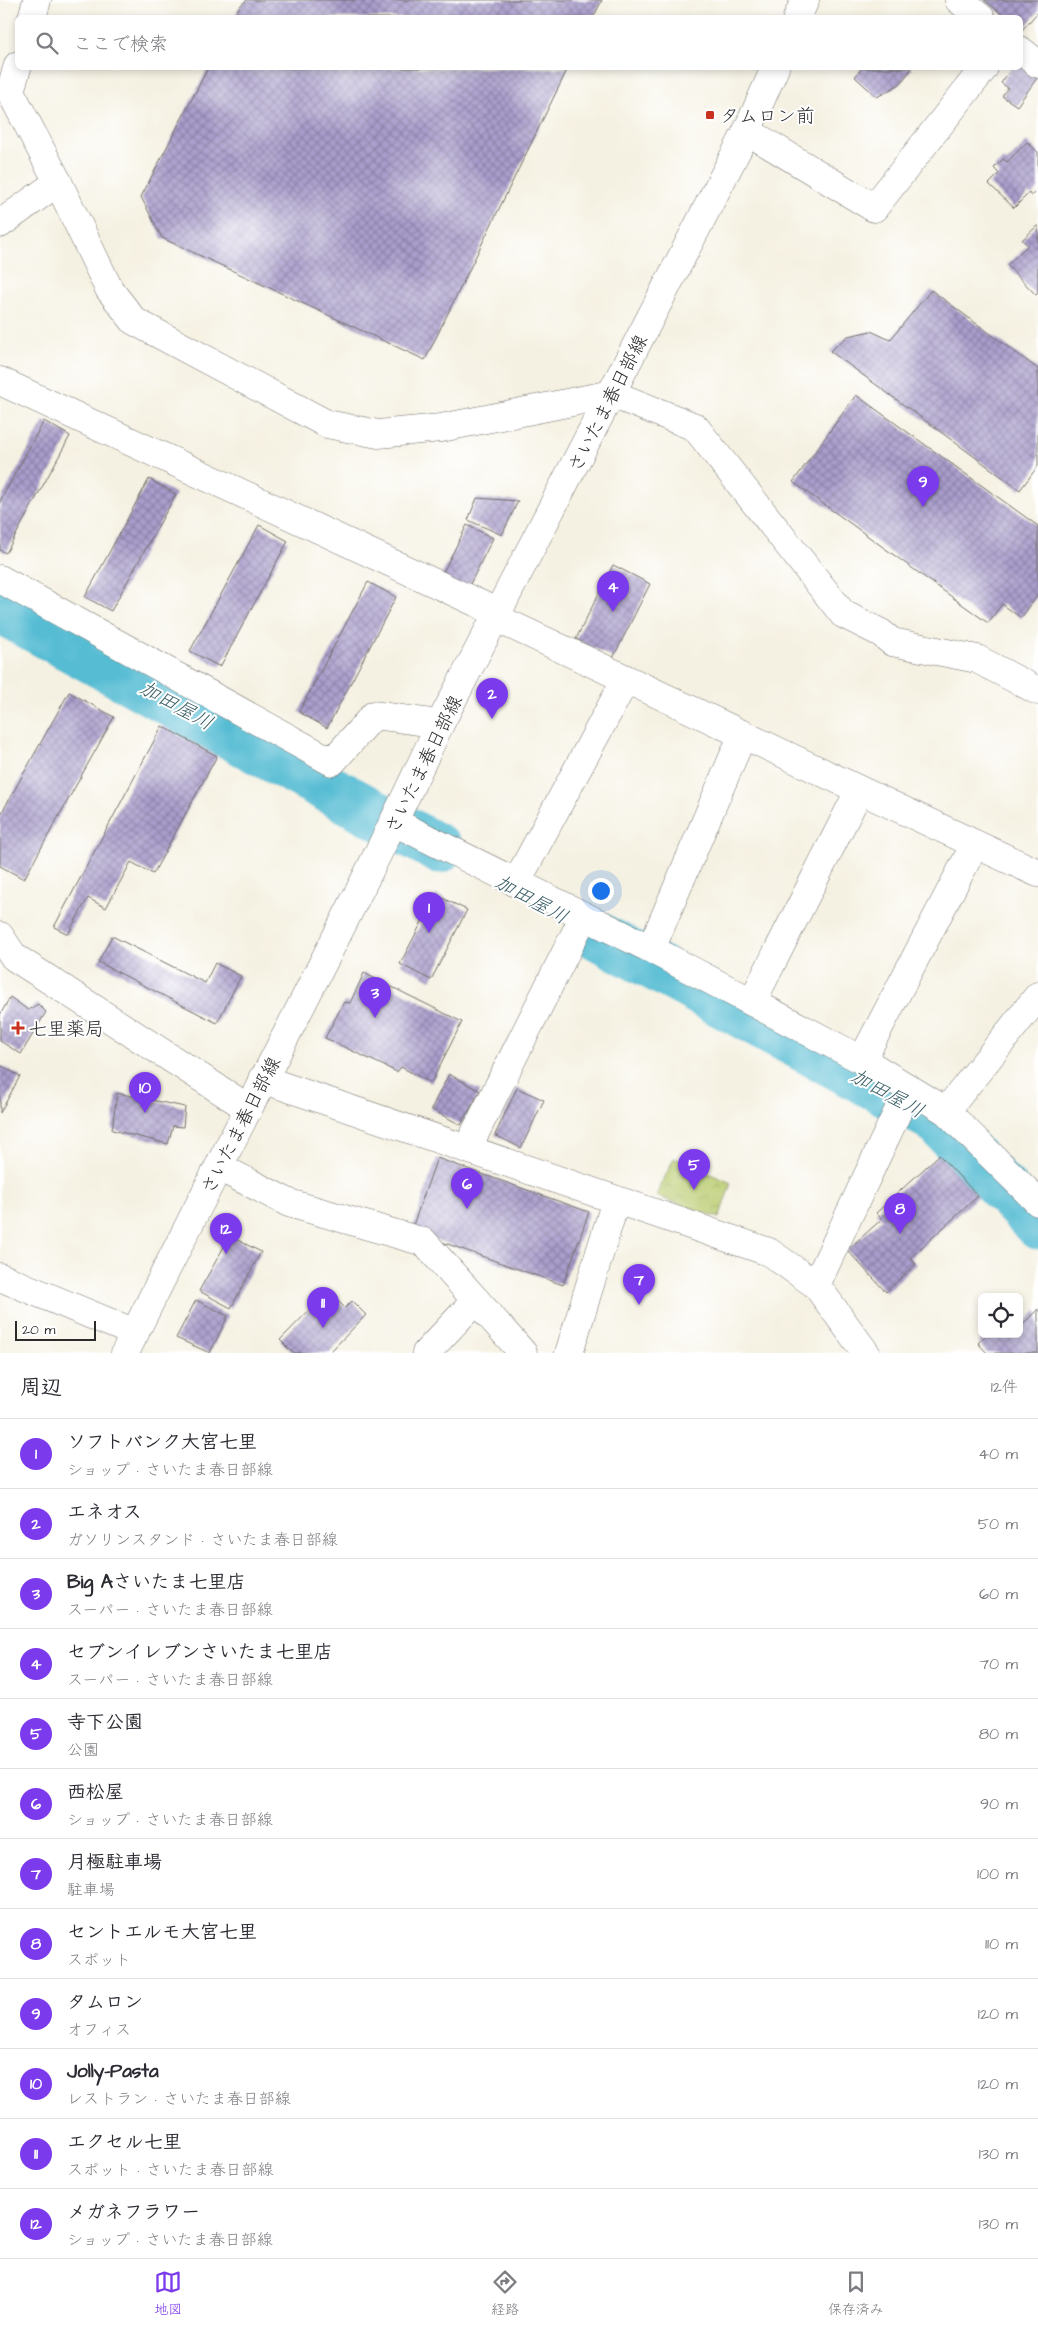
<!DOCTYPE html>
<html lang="ja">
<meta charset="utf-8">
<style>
:root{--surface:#fff;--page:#f7f7f7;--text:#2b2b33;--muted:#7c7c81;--line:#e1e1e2;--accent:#7c3aed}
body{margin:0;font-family:"Architects Daughter","Klee One",sans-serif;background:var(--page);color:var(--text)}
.controls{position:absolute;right:15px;bottom:15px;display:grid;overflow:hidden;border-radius:8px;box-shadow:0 2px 8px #0003}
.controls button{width:45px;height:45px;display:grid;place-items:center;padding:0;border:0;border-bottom:1px solid var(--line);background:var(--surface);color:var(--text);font:25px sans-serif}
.scale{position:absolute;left:15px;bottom:12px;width:81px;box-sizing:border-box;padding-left:5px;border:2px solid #2b2b2b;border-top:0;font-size:14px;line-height:18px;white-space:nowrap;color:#2b2b2b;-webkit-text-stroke:4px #fff;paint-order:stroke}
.you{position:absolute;left:600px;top:890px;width:18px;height:18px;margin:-12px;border:4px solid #fff;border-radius:50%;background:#1a73e8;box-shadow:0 0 0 8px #1a73e833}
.badge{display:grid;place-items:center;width:32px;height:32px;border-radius:50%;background:var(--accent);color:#fff;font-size:16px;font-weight:700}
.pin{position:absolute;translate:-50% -41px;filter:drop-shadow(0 1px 2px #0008)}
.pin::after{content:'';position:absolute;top:26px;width:18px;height:15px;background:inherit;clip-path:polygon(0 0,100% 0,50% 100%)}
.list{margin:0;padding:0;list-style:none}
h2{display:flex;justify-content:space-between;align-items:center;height:65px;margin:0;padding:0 20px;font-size:21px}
h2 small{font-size:16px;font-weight:400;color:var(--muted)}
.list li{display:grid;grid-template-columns:32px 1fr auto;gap:15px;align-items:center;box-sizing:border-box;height:70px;padding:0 20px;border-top:1px solid var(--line)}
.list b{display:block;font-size:19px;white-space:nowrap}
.list p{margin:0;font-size:16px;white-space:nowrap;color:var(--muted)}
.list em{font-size:16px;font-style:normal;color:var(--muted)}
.icon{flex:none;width:28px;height:28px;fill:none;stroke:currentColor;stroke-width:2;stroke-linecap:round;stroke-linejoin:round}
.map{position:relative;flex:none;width:1038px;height:1353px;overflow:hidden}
.search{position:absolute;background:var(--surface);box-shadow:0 2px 8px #0003;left:15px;right:15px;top:15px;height:55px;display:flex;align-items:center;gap:12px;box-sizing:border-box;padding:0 18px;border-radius:8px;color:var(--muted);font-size:19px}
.sheet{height:905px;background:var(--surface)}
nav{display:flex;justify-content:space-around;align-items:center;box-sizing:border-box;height:70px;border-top:1px solid var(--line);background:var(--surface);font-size:14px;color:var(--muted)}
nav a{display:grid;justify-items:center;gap:2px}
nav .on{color:var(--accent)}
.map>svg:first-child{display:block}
.park{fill:url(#park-crowns);stroke:#727b4c}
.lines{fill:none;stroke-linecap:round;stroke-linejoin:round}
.river{stroke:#55bcd3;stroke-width:49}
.building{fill:url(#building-cross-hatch)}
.minor-casing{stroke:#72706b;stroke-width:29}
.major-casing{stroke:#72706b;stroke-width:29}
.minor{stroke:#fff;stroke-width:28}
.major{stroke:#fff;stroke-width:28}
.poi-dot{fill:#c8321e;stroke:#fff;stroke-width:2}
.labels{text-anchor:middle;stroke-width:4;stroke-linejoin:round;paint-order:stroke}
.poi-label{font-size:19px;fill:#2b2b2b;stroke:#fff;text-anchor:start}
.street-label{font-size:19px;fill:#2b2b2b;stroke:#fff}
.water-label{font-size:20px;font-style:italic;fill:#3a5e66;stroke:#fff}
</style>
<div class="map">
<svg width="1038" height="1353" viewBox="0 0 1038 1353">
<defs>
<pattern id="park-crowns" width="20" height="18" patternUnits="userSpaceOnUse" patternTransform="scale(1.25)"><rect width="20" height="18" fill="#b9cb6e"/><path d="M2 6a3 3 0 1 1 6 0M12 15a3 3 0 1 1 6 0" fill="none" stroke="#9fae5f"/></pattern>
<pattern id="building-cross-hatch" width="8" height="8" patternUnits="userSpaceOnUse" patternTransform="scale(1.25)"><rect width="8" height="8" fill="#a99dcc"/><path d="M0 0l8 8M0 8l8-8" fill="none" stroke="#8a80a6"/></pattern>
</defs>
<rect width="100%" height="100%" fill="#fff"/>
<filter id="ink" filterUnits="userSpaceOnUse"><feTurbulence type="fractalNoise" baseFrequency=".02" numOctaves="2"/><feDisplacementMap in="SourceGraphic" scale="10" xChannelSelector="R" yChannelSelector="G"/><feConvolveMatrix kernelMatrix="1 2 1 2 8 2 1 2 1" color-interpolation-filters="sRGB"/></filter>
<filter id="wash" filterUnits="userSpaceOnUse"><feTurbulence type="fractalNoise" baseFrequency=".0096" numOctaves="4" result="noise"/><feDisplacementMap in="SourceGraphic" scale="20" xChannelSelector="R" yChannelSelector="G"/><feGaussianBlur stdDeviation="1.12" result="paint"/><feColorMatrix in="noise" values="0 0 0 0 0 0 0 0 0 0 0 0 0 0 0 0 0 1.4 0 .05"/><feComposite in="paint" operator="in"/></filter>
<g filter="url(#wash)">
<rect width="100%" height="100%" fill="#f5f1e2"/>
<!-- park -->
<polygon class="park" points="674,1158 731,1183 719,1218 656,1196"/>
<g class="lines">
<!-- river -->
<g class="river">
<polyline points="0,609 439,849"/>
<polyline points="596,935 934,1118 1038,1225"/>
</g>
</g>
<g id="blocks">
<!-- building -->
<g class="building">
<polygon points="247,0 602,0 593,18 234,18 239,7"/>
<polygon points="984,0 1038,0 1038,12 1023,29 1020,27 1020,18 1007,18"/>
<polygon points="1020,66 1037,78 1017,106 1002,96 1008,88 1001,83 1012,68"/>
<polygon points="208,68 568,68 425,360 162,238 141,197"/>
<polygon points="862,68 912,68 900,84 877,97 855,77"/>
<polygon points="1027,142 1038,152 1038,189 1031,196 1029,193 1014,208 989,184 999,174 994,168 1003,159 1007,162"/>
<polygon points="1038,225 1038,293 1036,295 1007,265 1028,245 1022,240"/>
<polygon points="931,290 1038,369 1038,466 1020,490 830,351 848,336 871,331 890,340"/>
<polygon points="856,395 1038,526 1038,595 1021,618 1002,604 988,623 793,482"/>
<polygon points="44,421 70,436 6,553 0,550 0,501"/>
<polygon points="149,479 176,494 111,611 85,597"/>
<polygon points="477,498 518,501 502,535 468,520"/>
<polygon points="259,525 288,541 220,667 190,651"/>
<polygon points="467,525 493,538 467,590 441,576"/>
<polygon points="613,565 650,584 613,658 576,639"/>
<polygon points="368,582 396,597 327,728 299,712"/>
<polygon points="69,692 114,717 24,879 0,866 0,816"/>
<polygon points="162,726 217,756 153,874 131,862 106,908 88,898 68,934 54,927"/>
<polygon points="436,895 467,910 431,980 400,964"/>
<polygon points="112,936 205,983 215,963 241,976 217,1023 98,962"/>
<polygon points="364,973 462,1022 431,1083 401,1067 397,1072 325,1038 344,1002 350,1003"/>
<polygon points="10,997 28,1010 38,1004 46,1012 21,1054 0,1041 0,1015"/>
<polygon points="0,1065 20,1076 0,1113"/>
<polygon points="449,1074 480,1091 461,1125 431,1109"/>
<polygon points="517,1088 544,1100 521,1148 495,1135"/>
<polygon points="117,1093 185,1107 183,1127 173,1126 168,1144 112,1130"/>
<polygon points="939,1155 978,1196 910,1258 916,1264 886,1292 847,1250 882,1219 876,1213"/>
<polygon points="437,1158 589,1212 563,1285 411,1231"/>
<polygon points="230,1236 261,1252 231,1308 199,1291"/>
<polygon points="328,1291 345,1308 352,1301 366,1315 329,1353 293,1353 280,1340"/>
<polygon points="196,1300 228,1316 210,1353 176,1338"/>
<polygon points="1038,1309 1038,1353 987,1353 978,1343 987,1334 1004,1334 1008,1338 1012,1334 1019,1334 1019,1328"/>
</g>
</g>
</g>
<g filter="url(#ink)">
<use href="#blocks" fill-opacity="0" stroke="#72706b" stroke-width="1"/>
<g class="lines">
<defs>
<g id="minor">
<polyline points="959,0 981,18"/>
<polyline points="32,18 37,0"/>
<polyline points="1020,50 1038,64"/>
<polyline points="18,65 10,91 58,182 109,289 134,321 327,424 378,434 441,428 612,394 695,427 843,614 881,633 892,642 977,659 1038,691"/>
<polyline points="747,131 874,208 984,68"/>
<polyline points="0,224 58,182"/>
<path d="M0,381l484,225 12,12c181,84 360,172 542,255"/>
<polyline points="0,579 332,762 374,715 440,724"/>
<polyline points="394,822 651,949 862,1060 946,1111 1038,1202"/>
<polyline points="516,883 626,679"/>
<polyline points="0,936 14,957 248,1108"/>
<polyline points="651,949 743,734"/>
<polyline points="752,1002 859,791"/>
<polyline points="862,1060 975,844"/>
<polyline points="262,1079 769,1252 816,1285 866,1353"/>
<polyline points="946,1111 1038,996"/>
<polyline points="467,1149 584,916"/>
<polyline points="219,1167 289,1203 424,1242 523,1353"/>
<polyline points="0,1277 135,1333"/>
<polyline points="816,1285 898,1111"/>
<polyline points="426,1353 476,1300"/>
<polyline points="569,1353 616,1200"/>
</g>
<g id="major">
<polyline points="797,18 805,0"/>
<path d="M125,1353c103,-211 216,-416 315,-629l307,-593 28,-63"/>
</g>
</defs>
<!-- minor casing -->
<use href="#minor" class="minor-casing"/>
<!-- major casing -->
<use href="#major" class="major-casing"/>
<!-- minor -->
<use href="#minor" class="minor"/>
<!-- major -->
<use href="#major" class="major"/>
</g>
</g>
<!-- markers -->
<g class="poi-dot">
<rect x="705" y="110" width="10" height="10" rx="2.5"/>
<path d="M15.5 1020.5h5v5h5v5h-5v5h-5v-5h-5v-5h5z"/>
</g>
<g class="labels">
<!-- poi labels -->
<g class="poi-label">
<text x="720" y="122">タムロン前</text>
<text x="28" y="1035">七里薬局</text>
</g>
<!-- street labels -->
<g class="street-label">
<text transform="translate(607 403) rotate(-63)" y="7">さいたま春日部線</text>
<text transform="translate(423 764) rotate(-64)" y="7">さいたま春日部線</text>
<text transform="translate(240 1125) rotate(-63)" y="7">さいたま春日部線</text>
</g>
<!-- water labels -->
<g class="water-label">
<text transform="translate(177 705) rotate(29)" y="7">加田屋川</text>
<text transform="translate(532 899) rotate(29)" y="7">加田屋川</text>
<text transform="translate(888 1093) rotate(29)" y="7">加田屋川</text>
</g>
</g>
</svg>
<div class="controls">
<button><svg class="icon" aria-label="locate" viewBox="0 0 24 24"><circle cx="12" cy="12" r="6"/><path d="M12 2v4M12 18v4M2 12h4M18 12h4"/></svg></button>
</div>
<div class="scale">20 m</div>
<div class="you"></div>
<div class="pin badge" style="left:429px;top:933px">1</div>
<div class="pin badge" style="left:492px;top:719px">2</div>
<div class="pin badge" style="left:375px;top:1018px">3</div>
<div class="pin badge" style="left:613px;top:612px">4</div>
<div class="pin badge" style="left:694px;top:1190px">5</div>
<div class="pin badge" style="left:467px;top:1209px">6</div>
<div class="pin badge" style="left:639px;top:1305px">7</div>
<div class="pin badge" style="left:900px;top:1234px">8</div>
<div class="pin badge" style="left:923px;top:507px">9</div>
<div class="pin badge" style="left:145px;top:1113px">10</div>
<div class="pin badge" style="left:323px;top:1328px">11</div>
<div class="pin badge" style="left:226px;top:1254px">12</div>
<div class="search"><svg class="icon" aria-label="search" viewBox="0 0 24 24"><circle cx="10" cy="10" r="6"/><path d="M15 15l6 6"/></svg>ここで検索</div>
</div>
<section class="sheet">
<h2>周辺<small>12件</small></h2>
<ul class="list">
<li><span class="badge">1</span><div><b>ソフトバンク大宮七里</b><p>ショップ · さいたま春日部線</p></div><em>40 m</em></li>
<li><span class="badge">2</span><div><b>エネオス</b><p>ガソリンスタンド · さいたま春日部線</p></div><em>50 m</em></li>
<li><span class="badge">3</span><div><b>Big Aさいたま七里店</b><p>スーパー · さいたま春日部線</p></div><em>60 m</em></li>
<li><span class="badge">4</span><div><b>セブンイレブンさいたま七里店</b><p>スーパー · さいたま春日部線</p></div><em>70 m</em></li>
<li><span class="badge">5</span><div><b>寺下公園</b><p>公園</p></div><em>80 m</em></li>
<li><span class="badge">6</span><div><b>西松屋</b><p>ショップ · さいたま春日部線</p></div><em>90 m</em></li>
<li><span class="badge">7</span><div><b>月極駐車場</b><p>駐車場</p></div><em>100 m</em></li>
<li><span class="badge">8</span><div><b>セントエルモ大宮七里</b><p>スポット</p></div><em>110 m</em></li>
<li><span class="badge">9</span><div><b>タムロン</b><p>オフィス</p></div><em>120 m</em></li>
<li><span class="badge">10</span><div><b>Jolly-Pasta</b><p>レストラン · さいたま春日部線</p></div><em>120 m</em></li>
<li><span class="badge">11</span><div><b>エクセル七里</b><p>スポット · さいたま春日部線</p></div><em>130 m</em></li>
<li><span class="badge">12</span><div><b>メガネフラワー</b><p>ショップ · さいたま春日部線</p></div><em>130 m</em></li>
</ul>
</section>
<nav>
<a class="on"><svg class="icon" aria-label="map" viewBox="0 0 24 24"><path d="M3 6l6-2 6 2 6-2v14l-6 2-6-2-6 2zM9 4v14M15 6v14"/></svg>地図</a>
<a><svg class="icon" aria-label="directions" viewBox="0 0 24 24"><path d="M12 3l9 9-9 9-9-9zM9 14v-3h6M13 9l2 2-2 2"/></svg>経路</a>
<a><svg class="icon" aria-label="saved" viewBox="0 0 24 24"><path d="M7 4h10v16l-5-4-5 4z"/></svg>保存済み</a>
</nav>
